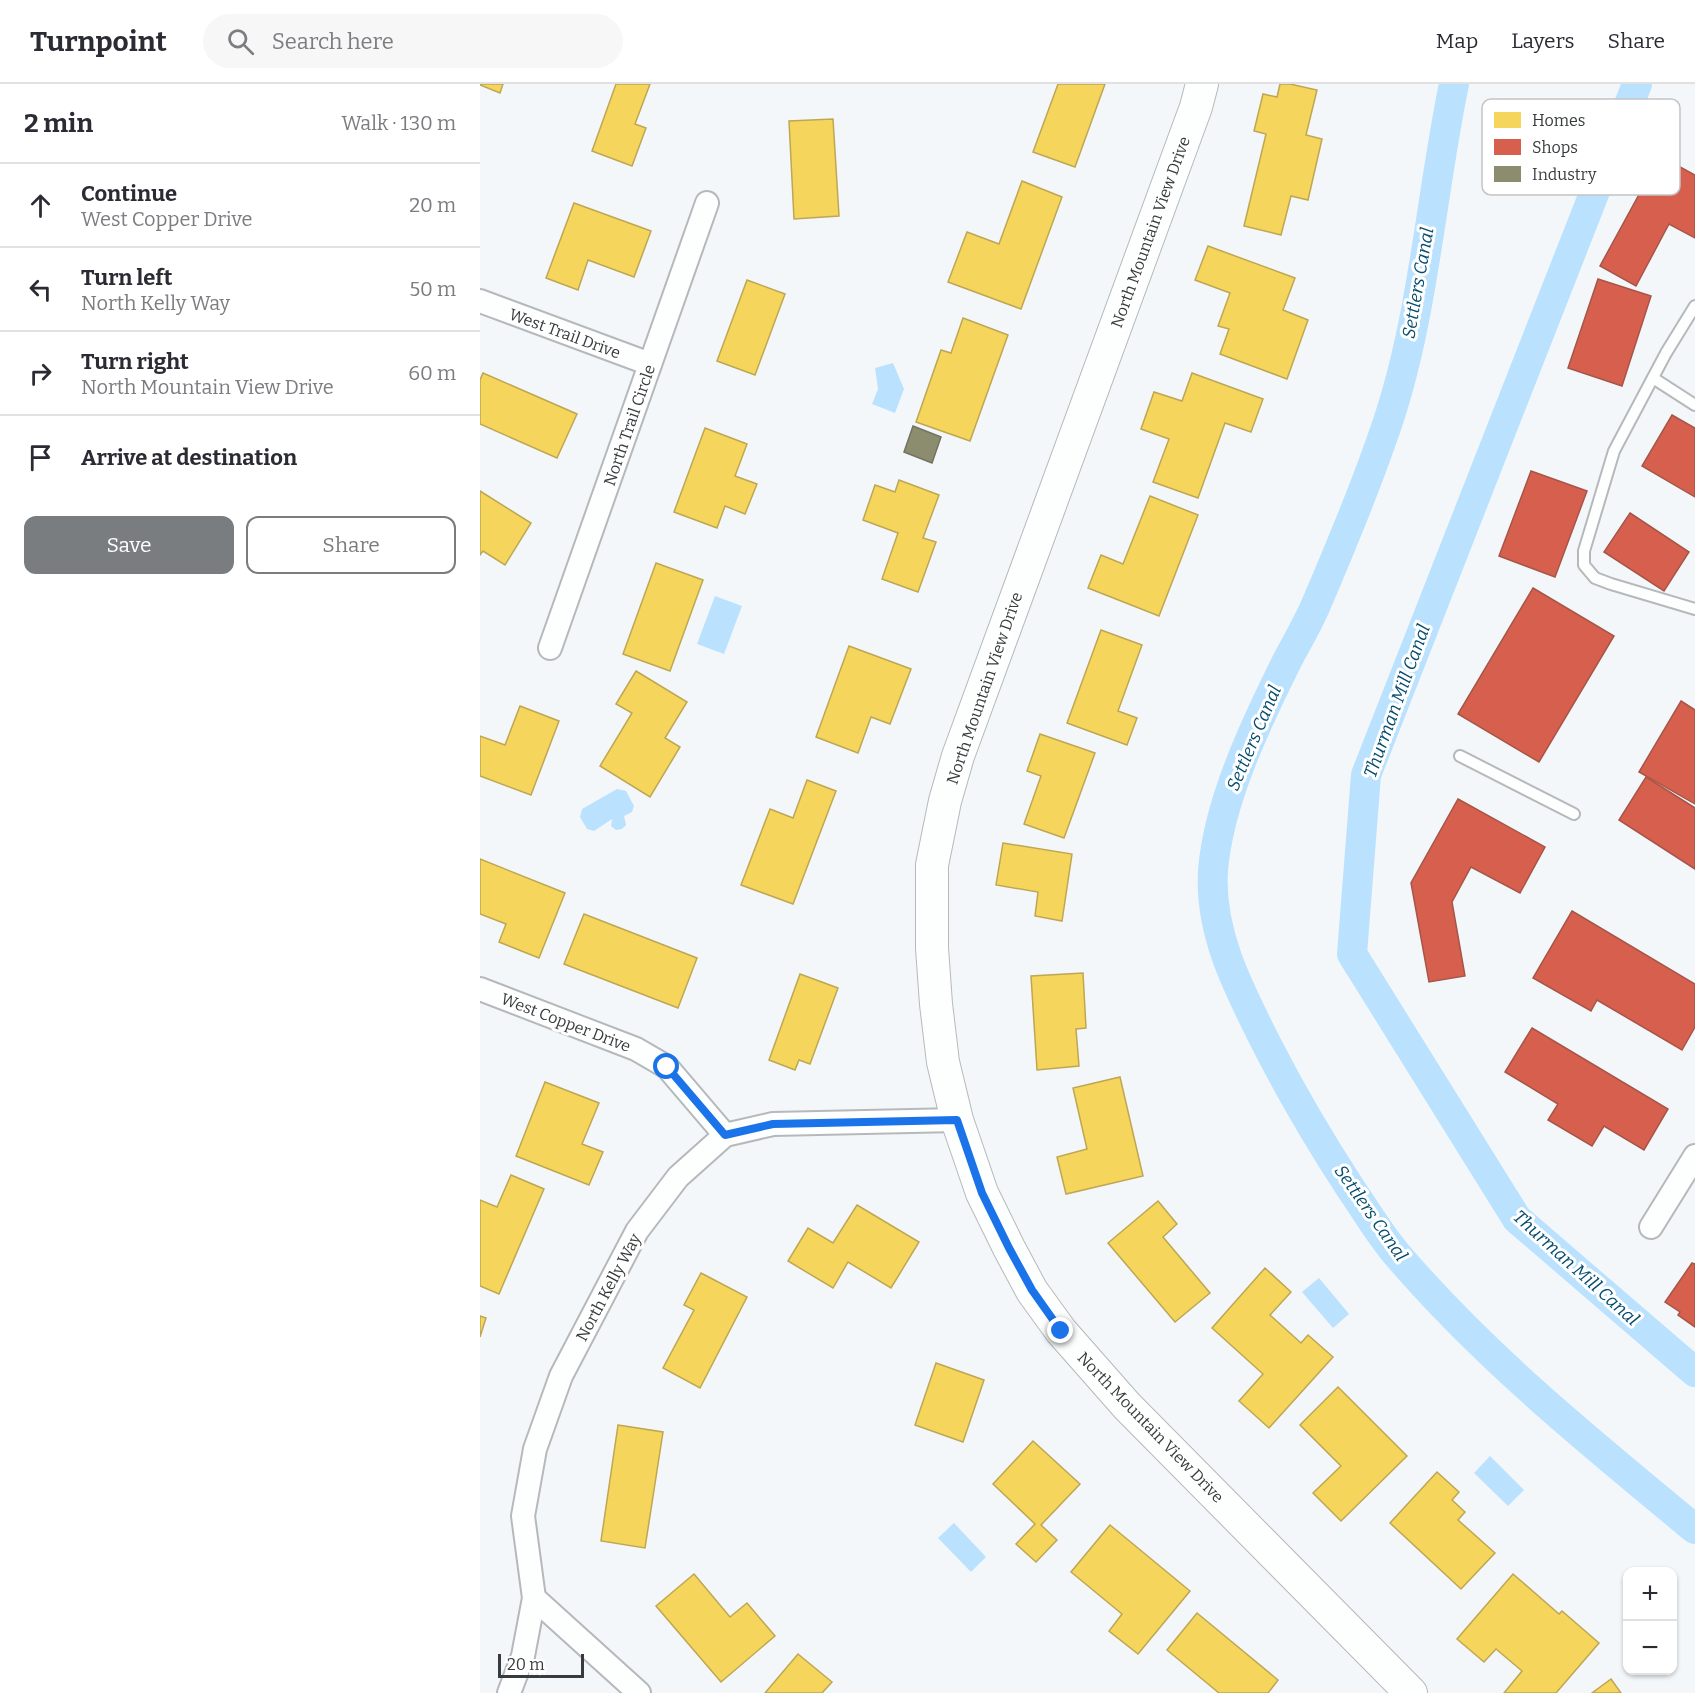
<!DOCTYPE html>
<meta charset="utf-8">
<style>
:root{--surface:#fff;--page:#f7f7f7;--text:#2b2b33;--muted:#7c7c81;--line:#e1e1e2;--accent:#7a7d7f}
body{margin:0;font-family:Bitter,serif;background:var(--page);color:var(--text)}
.controls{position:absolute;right:18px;bottom:18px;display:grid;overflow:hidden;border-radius:12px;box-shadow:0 2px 4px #0004}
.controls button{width:54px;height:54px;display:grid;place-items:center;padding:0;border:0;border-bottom:2px solid var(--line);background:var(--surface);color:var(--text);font:30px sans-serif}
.scale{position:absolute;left:18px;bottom:15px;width:86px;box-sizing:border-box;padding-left:6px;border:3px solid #383b3d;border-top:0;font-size:16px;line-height:21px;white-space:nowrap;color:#383b3d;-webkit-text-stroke:4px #fff;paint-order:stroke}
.stop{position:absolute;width:18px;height:18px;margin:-14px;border:4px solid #1a73e8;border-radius:50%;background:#fff}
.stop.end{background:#1a73e8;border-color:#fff;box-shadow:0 2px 6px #0008}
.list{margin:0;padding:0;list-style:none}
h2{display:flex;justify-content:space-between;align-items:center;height:78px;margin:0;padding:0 24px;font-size:26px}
h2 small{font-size:20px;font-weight:400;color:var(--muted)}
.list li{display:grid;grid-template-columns:39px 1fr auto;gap:18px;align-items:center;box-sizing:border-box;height:84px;padding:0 24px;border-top:2px solid var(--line)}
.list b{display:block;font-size:22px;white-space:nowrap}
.list p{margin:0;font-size:20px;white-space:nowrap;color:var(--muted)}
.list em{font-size:20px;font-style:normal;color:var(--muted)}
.actions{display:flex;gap:12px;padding:18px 24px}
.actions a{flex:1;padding:14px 0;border:2px solid var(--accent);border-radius:12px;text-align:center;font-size:21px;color:var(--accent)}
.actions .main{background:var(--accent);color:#fff}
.icon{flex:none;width:33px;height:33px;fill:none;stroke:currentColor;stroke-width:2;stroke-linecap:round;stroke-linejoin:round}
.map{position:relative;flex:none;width:1215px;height:1609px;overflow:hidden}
header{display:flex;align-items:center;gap:36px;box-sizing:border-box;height:84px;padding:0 30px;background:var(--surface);border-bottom:2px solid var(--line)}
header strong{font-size:28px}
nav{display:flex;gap:33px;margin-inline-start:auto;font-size:21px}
.search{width:420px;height:54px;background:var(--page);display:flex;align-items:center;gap:15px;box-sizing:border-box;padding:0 21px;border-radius:33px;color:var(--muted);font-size:22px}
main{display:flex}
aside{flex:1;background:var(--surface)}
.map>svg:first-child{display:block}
.water{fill:#bae2fe}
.homes{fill:#f6d55c;stroke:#bda753;stroke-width:1.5}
.shops{fill:#d6604d;stroke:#a75548;stroke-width:1.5}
.industry{fill:#8c8c6e;stroke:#73745f;stroke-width:1.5}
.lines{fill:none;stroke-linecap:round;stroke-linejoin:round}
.canal{stroke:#bae2fe;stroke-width:30}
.lane-casing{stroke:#b6b9bb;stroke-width:14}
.street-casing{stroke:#b6b9bb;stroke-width:26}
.secondary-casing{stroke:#b6b9bb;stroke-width:34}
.lane{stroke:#fdfefe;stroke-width:10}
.street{stroke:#fdfefe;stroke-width:22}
.secondary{stroke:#fdfefe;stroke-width:32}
.route{stroke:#1a73e8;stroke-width:8}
.labels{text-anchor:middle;stroke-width:6;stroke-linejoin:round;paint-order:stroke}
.street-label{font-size:16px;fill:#383b3d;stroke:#fff}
.water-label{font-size:18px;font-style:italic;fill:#054c6f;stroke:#fff}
.key{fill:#fff;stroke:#c3c4c5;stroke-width:1.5}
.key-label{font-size:16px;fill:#383b3d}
</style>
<header>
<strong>Turnpoint</strong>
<div class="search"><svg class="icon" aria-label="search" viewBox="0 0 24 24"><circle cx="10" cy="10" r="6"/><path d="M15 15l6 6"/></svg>Search here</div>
<nav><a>Map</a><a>Layers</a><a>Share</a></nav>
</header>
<main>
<aside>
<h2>2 min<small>Walk · 130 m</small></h2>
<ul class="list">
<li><svg class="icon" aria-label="ahead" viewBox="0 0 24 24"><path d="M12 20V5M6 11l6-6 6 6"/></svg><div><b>Continue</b><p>West Copper Drive</p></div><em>20 m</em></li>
<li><svg class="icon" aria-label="left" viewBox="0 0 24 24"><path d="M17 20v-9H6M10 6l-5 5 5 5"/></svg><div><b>Turn left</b><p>North Kelly Way</p></div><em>50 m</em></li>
<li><svg class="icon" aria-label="right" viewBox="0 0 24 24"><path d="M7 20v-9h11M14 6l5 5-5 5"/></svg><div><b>Turn right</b><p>North Mountain View Drive</p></div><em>60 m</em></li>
<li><svg class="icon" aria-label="arrive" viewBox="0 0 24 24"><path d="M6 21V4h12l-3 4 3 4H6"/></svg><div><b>Arrive at destination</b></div></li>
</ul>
<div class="actions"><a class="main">Save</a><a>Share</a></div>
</aside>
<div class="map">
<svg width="1215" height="1609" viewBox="0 0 1215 1609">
<rect width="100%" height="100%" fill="#f4f7fa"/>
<!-- water -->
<g class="water">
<polygon points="413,279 424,305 415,329 392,320 398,305 395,284"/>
<polygon points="235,512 262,522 244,570 217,560"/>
<polygon points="137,705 146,707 154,722 152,728 144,732 146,741 142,745 136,746 131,742 132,735 114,747 107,745 100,733 102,725"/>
<polygon points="839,1194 869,1230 853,1244 822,1208"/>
<polygon points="1010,1372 1044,1406 1028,1422 994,1389"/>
<polygon points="474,1439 506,1473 491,1488 458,1454"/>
</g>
<!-- homes -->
<g class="homes">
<polygon points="0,0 23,0 20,9 0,1"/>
<polygon points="136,0 170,0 155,40 166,44 152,82 112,67"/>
<polygon points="578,0 625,0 595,83 553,68"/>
<polygon points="800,0 810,0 837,6 826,51 842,55 828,116 811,112 801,151 764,142 786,50 774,47 783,10 797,13"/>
<polygon points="353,35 359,132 314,135 309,37"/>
<polygon points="542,97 582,113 541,225 468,198 487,148 519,160"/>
<polygon points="94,119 171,147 154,193 108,176 98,206 66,194"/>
<polygon points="728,162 815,194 803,226 828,236 807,295 740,270 749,245 738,242 750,209 715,196"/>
<polygon points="267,196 305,210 275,291 237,277"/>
<polygon points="483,234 528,251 490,357 436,338 461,266 471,269"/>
<polygon points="3,289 97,330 77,374 0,340 0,296"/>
<polygon points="712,289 783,315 771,348 745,339 718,414 673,398 689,355 661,345 674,308 702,317"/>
<polygon points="225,344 267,360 255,392 277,400 265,430 245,422 237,444 194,428"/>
<polygon points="419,396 459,411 443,454 456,458 438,508 402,495 418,449 383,436 395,401 415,408"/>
<polygon points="0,407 51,439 25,481 3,467 0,471"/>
<polygon points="670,412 718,431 679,532 608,504 621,471 643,480"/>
<polygon points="176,479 223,496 190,587 143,570"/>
<polygon points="621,546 662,561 638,627 657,634 647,661 587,639"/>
<polygon points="369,562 431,585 410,640 391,633 378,669 336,653"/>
<polygon points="156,587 207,618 185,654 200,663 170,713 120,682 152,629 136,620"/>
<polygon points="40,622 79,637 51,711 0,692 0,652 25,661"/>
<polygon points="560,650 615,669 584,754 544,740 561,692 547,687"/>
<polygon points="327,696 356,707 313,820 261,801 290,725 313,734"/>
<polygon points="523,759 592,770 582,837 555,832 558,808 516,801"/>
<polygon points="0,775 85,809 59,874 19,858 26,840 0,830"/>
<polygon points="104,830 217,874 198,924 84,880"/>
<polygon points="603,889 606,944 596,945 599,982 557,986 551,892"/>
<polygon points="320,890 358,904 330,980 319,976 315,986 289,976"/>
<polygon points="640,993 663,1092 586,1110 577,1073 607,1065 593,1004"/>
<polygon points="65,998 119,1019 102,1060 123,1068 109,1101 36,1072"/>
<polygon points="31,1091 64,1105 19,1210 0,1202 0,1116 17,1123"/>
<polygon points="678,1117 697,1140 683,1153 730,1209 695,1238 628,1159"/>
<polygon points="377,1121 439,1158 411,1204 368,1178 353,1204 308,1177 328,1144 353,1159"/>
<polygon points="785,1184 811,1208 790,1231 821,1259 828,1251 853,1273 789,1344 759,1317 783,1290 732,1244"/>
<polygon points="221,1189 267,1213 220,1304 183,1284 214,1226 204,1221"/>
<polygon points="0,1232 6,1234 0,1253"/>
<polygon points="456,1279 504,1296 483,1358 435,1341"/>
<polygon points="858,1303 927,1372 861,1437 833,1409 861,1382 820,1341"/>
<polygon points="138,1341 183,1348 165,1464 121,1457"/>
<polygon points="553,1357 600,1400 561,1441 577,1456 556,1478 536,1460 555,1440 513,1400"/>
<polygon points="957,1388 979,1408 972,1416 985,1428 978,1436 1015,1469 981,1505 910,1439"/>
<polygon points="630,1441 710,1507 658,1570 629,1547 642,1530 591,1488"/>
<polygon points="214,1490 250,1533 267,1519 295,1552 241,1598 176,1522"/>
<polygon points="1033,1490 1079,1530 1082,1527 1119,1559 1076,1609 1024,1609 1042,1587 1016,1565 1004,1578 977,1555"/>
<polygon points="717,1529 798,1596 788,1609 739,1609 687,1566"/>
<polygon points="318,1570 352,1598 342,1609 285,1609"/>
<polygon points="1131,1595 1141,1609 1112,1609"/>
</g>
<!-- shops -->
<g class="shops">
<polygon points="1180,72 1215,91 1215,154 1189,140 1156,202 1120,182"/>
<polygon points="1118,195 1171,212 1142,302 1088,284"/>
<polygon points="1192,331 1215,344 1215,413 1162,382"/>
<polygon points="1051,387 1107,407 1075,493 1019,472"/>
<polygon points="1150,429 1209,468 1184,507 1124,468"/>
<polygon points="1053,504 1134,552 1059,678 978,630"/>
<polygon points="1201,617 1215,626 1215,720 1159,688"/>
<polygon points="1166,693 1215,724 1215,785 1139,736"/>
<polygon points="978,715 1065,763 1040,809 991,783 972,818 985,892 949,898 931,799"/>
<polygon points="1092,827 1215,900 1215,943 1202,966 1117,916 1111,927 1053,894"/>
<polygon points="1052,944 1188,1025 1164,1066 1124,1042 1112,1062 1068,1036 1078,1020 1025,988"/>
<polygon points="1212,1179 1215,1180 1215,1243 1198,1231 1200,1228 1185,1218"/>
</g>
<!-- industry -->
<polygon class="industry" points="433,342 461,353 452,379 424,368"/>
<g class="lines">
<!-- canal -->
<g class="canal">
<path d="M974,0c-24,116 -31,241 -71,352 -20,58 -44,115 -68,171 -8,18 -18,35 -27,52 -31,62 -70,143 -75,212 -4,63 27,120 54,174 25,49 54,98 84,144 16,23 30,48 49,69 87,101 192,186 295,271"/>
<polyline points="1157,0 886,691 872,870 1037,1135 1215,1288"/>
</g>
<defs>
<g id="lane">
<polyline points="1215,222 1186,269 1134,367 1104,467 1104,481 1115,494 1131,500 1215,525"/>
<polyline points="1173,294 1215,321"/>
<polyline points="980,672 1094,730"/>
</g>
<g id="street">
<polyline points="0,217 170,280"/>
<polyline points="70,564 227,119"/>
<polyline points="0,905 156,965 187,983 245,1051"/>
<polyline points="1171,1143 1215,1072"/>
<polyline points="54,1514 159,1609"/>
<polyline points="29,1609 43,1572 54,1514 43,1432 55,1365 81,1292 157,1147 198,1093 245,1051 293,1040 477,1036"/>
</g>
<polyline id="secondary" points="722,0 716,23 478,672 465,717 452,781 452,864 456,920 463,978 477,1036 502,1109 529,1164 552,1207 581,1247 647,1322 931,1609"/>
</defs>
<!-- lane casing -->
<use href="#lane" class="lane-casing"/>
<!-- street casing -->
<use href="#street" class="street-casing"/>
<!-- secondary casing -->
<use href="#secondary" class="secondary-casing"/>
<!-- lane -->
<use href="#lane" class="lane"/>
<!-- street -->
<use href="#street" class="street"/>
<!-- secondary -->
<use href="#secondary" class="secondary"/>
</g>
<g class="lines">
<!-- route -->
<polyline class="route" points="187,983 245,1051 293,1040 477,1036 502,1109 529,1164 552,1206 581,1247"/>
</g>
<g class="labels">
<!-- street labels -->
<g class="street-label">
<text transform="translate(670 148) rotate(-70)" y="6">North Mountain View Drive</text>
<text transform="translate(85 249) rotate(20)" y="6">West Trail Drive</text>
<text transform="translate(149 341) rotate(-71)" y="6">North Trail Circle</text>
<text transform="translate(504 604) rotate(-71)" y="6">North Mountain View Drive</text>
<text transform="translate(86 938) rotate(21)" y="6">West Copper Drive</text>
<text transform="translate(128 1203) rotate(-62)" y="6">North Kelly Way</text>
<text transform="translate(671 1343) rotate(46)" y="6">North Mountain View Drive</text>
</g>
<!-- water labels -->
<g class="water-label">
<text transform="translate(938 199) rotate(-80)" y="6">Settlers Canal</text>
<text transform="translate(917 617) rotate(-70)" y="6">Thurman Mill Canal</text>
<text transform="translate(774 654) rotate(-67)" y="6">Settlers Canal</text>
<text transform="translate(891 1129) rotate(55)" y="6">Settlers Canal</text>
<text transform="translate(1096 1184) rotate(42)" y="6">Thurman Mill Canal</text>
</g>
</g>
<!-- legend -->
<rect x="1002" y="15" width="198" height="96" rx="9" class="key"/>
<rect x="1014" y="28" width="27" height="16" fill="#f6d55c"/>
<rect x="1014" y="55" width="27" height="16" fill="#d6604d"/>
<rect x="1014" y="82" width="27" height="16" fill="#8c8c6e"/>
<g class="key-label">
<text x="1052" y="42">Homes</text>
<text x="1052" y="69">Shops</text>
<text x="1052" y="96">Industry</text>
</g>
</svg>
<div class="controls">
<button>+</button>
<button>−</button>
</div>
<div class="scale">20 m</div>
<div class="stop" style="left:187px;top:983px"></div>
<div class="stop end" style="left:581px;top:1247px"></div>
</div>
</main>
